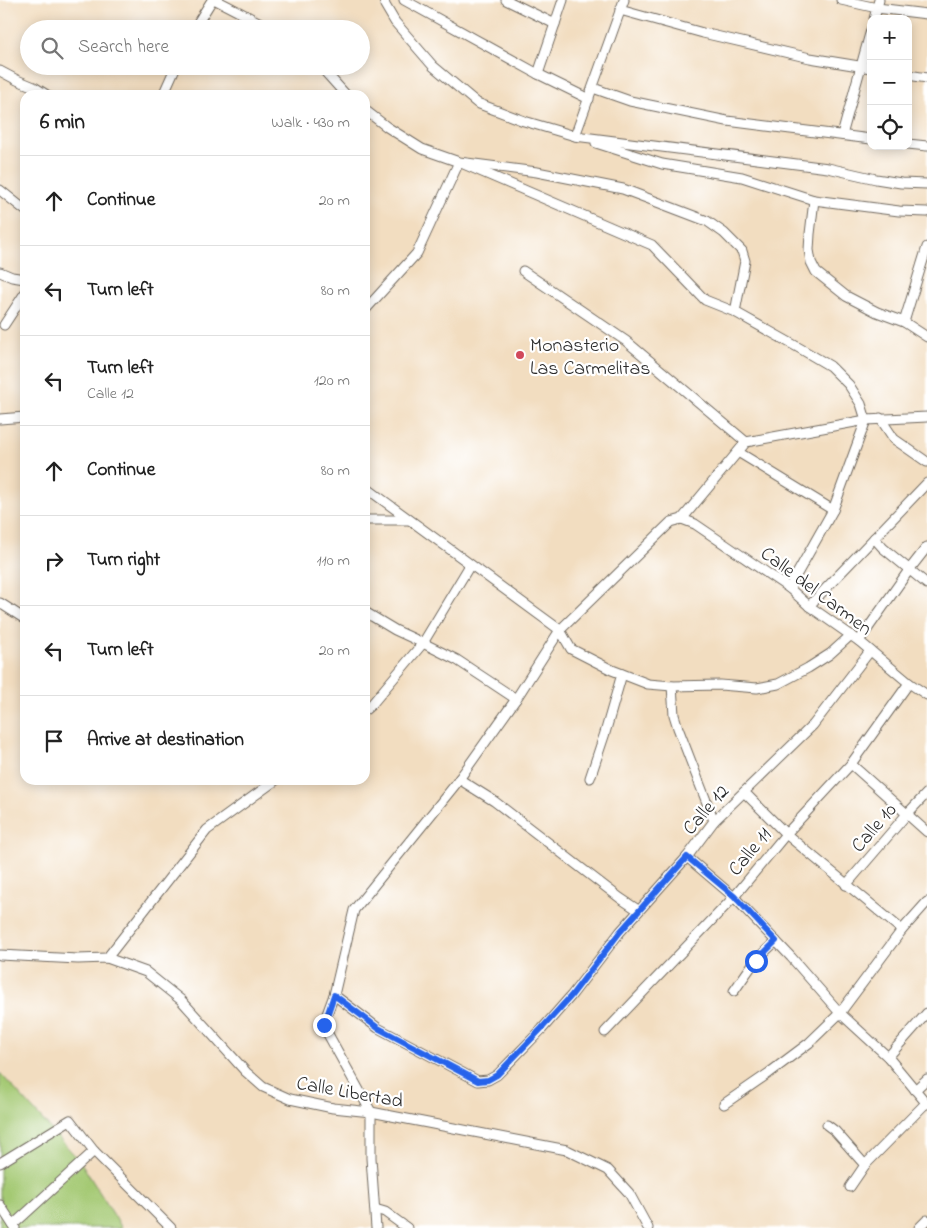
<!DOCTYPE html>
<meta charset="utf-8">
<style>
:root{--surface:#fff;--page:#f2f2f2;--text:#222;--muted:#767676;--line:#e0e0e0}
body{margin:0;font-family:"Indie Flower",sans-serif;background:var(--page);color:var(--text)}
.controls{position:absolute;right:15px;top:15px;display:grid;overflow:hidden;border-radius:10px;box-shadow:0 2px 12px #0003}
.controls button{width:45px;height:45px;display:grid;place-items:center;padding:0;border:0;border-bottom:1px solid var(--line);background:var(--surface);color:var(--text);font:25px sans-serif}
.stop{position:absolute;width:15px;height:15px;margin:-11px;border:4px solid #2563eb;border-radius:50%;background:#fff}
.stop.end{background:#2563eb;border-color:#fff;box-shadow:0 1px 5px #0008}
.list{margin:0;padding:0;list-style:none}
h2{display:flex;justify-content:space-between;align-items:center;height:65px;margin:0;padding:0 20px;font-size:21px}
h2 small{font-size:16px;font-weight:400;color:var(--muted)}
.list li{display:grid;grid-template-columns:32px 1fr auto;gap:15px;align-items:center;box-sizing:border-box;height:90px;padding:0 20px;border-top:1px solid var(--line)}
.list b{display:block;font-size:19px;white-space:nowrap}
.list p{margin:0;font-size:16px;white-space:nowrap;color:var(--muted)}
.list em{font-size:16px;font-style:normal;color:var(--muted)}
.icon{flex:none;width:28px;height:28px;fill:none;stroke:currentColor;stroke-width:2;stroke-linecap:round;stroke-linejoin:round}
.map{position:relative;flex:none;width:927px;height:1228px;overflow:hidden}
.search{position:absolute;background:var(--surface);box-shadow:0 2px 12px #0003;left:20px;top:20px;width:350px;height:55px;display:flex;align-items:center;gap:12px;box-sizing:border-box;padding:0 18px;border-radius:28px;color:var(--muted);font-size:19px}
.panel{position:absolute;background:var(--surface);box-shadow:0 2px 12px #0003;left:20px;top:90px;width:350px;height:695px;border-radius:15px}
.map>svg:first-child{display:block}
.green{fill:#a4c973;stroke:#687a4f}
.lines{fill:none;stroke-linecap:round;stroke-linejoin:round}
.minor-casing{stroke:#71695f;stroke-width:11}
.minor{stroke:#fff;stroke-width:9}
.route{stroke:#2563eb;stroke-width:6}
.poi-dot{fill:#d1495b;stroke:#fff;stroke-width:2}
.labels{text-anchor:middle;stroke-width:4.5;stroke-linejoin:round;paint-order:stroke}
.poi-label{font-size:20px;fill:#2b2b2b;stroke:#fff;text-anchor:start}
.street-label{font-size:20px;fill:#2b2b2b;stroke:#fff}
</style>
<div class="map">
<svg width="927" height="1228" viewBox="0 0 927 1228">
<rect width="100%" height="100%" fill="#fff"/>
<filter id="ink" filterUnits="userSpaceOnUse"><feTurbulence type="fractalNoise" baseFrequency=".02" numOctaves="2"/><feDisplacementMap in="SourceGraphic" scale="10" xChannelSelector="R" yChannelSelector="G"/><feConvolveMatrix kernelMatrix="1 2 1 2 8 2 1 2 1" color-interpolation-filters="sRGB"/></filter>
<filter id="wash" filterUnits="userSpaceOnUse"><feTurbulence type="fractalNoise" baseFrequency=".0096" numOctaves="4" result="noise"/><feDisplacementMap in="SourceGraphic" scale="20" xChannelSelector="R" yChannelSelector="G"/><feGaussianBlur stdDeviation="1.12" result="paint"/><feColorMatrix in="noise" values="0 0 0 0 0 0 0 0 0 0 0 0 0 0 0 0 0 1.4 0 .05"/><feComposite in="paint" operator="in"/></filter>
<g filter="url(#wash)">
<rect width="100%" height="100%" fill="#f2ddc0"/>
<!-- green -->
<polygon class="green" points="0,1073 80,1161 122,1228 0,1228"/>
</g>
<g filter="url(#ink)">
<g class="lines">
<defs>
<g id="minor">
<polyline points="216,0 272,29"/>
<polyline points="384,0 385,5 395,22 433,66 477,103 524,121 575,136 828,168 876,179 901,183 927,184"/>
<polyline points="404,0 538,74 589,99"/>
<polyline points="506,0 555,24"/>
<polyline points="841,0 877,8 927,14"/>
<polyline points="620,10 703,33 810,58 871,68"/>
<polyline points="874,19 879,0"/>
<polyline points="194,29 212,0"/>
<polyline points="320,66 346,95"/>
<polyline points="0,71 17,80 34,87 47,95"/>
<polyline points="538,74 563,0"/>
<polyline points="908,75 927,78"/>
<polyline points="593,88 630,101 727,121 871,139"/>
<polyline points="163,95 176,66"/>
<polyline points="365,110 387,127 422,149 459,162 537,172 623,189 707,221 724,233 742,251 745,261 735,312"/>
<polyline points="842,135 871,30"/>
<polyline points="579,137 575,136 624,0"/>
<polyline points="596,143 662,164 742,177 814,200 899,211 927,212"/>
<polyline points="908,144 927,146"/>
<polyline points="0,190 25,210"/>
<polyline points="814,200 810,234 809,250 811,262 816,272 846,296 877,312 904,322 927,337"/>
<polyline points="523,271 626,341 746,442"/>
<polyline points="0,272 12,277 25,279"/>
<polyline points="365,310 417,253 459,162 652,245 705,300 735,312 801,349 830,366 849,385 861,404 866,420 833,510 789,588"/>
<polyline points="904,322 927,247"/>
<polyline points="4,325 25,293"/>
<polyline points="880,418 894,439 927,462"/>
<polyline points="0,419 25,417"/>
<polyline points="738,452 833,510"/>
<polyline points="365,487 560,630 671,522 682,519 746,442 866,420 927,417"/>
<polyline points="682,519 695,524 789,588 809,606 859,641 909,683 927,695"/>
<polyline points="365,520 408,520"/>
<polyline points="874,538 883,548 927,584"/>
<polyline points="0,603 25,619"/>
<polyline points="809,606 927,483"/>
<polyline points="365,612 395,630 423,643 457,660 516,699"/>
<polyline points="859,641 909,570 927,547"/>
<polyline points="672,686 674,715 678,728 714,821"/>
<polyline points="365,710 372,704 423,643 470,565"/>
<polyline points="851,764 927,832"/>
<polyline points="590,778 605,733 622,674"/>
<polyline points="459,779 494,801 620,898 638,910"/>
<polyline points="744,792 786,834 902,930"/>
<polyline points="687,857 734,897 791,957 840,1013 888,1057 927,1104"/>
<polyline points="846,885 907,814 927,793"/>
<polyline points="0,955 78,959 107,958 146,972 181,1000 246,1072 263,1087 290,1099 333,1108 371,1112 567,1150 608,1170 629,1193 648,1228"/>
<polyline points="107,958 207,830 276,780"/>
<polyline points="734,991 755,961 776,941"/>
<polyline points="334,995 378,1028 478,1081 488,1080 497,1075 542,1029 571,996 620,932 687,857 714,821 813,725 870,651"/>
<polyline points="605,1032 734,897 786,834 851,764 909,683"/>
<polyline points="888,1057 927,1013"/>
<polyline points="915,1090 927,1079"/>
<polyline points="724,1104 769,1073 809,1043 840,1013 902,930 927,902"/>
<polyline points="827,1125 835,1131 865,1165"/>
<polyline points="0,1163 70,1120 94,1151 171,1228"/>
<polyline points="850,1187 865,1165 926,1103"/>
<polyline points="0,1205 15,1228"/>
<polyline points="375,1209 385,1212 407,1228"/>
<polyline points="13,1225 94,1151"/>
<polyline points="376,1228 371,1158 371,1112 323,1025 334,995 354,910 455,785 516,699 560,630 571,649 612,670 648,684 672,686 720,685 757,688 778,684 808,668 830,654 851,635"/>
<polyline points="919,1228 927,1220"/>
</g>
</defs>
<!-- minor casing -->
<use href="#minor" class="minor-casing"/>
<!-- minor -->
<use href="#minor" class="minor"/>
</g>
</g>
<g class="lines" filter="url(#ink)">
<!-- route -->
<polyline class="route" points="324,1025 334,995 378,1028 478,1081 488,1080 497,1075 542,1028 571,996 620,932 687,857 734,896 776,941 756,961"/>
</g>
<!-- markers -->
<circle class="poi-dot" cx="520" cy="355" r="5"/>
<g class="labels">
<!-- poi labels -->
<g class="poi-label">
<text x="530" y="351">Monasterio<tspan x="530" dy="23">Las Carmelitas</tspan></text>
</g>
<!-- street labels -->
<g class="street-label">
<text transform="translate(817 590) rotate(37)" y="7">Calle del Carmen</text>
<text transform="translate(705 809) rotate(-49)" y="7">Calle 12</text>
<text transform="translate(873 827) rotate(-49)" y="7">Calle 10</text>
<text transform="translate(749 851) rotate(-50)" y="7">Calle 11</text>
<text transform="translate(350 1091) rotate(10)" y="7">Calle Libertad</text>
</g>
</g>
</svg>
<div class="controls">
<button>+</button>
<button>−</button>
<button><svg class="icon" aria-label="locate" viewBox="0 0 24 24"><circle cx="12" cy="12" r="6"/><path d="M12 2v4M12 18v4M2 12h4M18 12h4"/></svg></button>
</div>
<div class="stop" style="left:756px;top:961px"></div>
<div class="stop end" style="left:324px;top:1025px"></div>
<div class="search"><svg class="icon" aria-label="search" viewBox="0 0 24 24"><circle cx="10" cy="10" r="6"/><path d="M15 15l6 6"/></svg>Search here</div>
<section class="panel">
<h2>6 min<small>Walk · 430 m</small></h2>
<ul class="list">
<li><svg class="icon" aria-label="ahead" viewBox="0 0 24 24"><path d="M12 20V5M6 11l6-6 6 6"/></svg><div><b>Continue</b></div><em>20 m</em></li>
<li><svg class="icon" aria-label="left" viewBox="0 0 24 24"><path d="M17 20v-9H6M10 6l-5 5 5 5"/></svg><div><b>Turn left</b></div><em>80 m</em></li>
<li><svg class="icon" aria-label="left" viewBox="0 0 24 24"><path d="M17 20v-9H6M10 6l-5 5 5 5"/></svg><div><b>Turn left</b><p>Calle 12</p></div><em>120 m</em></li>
<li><svg class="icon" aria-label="ahead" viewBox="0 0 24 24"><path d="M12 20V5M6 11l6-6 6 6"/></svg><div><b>Continue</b></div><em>80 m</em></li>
<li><svg class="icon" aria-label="right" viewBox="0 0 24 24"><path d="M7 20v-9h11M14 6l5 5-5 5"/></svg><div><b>Turn right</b></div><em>110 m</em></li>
<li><svg class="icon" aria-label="left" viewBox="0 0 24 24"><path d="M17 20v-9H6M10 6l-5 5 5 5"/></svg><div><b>Turn left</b></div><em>20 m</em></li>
<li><svg class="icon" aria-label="arrive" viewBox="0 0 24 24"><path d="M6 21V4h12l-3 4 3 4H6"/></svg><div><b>Arrive at destination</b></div></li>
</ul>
</section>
</div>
